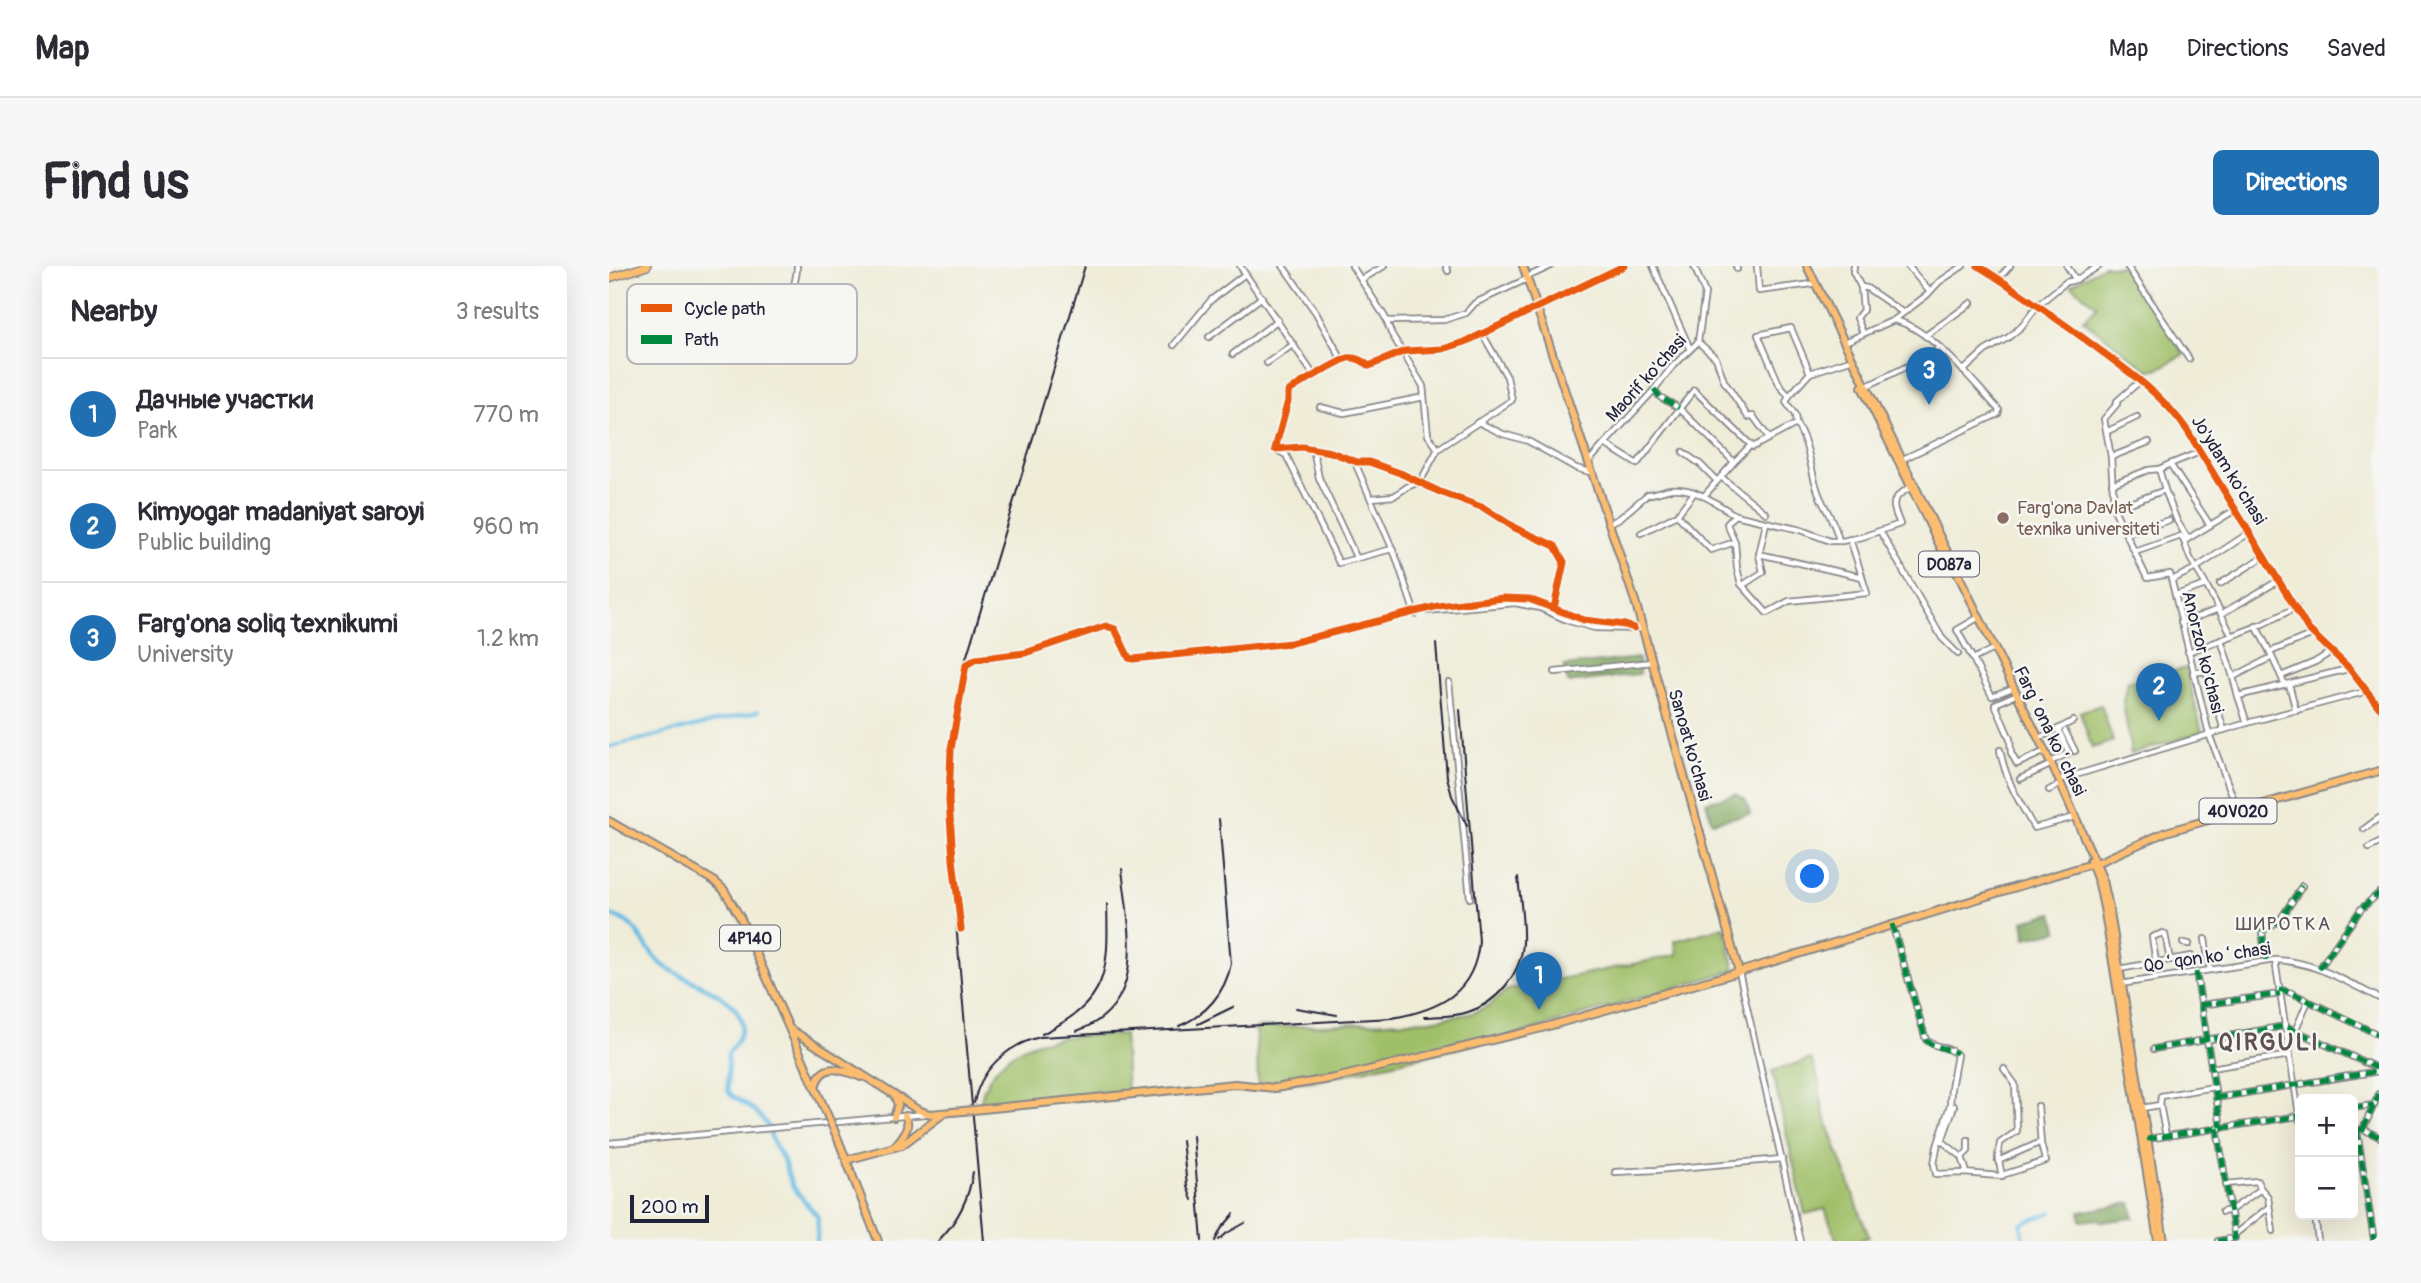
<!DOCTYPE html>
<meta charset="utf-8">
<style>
:root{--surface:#fff;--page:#f7f7f7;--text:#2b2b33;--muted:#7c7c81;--line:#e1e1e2;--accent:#1f6fb2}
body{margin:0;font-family:Pangolin,sans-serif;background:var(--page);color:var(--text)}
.controls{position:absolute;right:21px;bottom:21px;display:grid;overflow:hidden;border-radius:10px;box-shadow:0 7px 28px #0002}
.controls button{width:63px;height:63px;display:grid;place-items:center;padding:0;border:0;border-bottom:2px solid var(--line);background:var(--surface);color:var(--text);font:35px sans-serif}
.scale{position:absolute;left:21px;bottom:18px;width:79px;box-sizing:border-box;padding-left:7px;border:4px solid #22223b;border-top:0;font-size:19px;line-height:24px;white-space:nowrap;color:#22223b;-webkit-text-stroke:5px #f6f6f2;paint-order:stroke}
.you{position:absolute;left:1204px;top:611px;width:24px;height:24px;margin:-18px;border:5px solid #fff;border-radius:50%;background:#1a73e8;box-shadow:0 0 0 10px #1a73e833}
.badge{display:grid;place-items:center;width:46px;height:46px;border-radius:50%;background:var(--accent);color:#fff;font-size:23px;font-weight:700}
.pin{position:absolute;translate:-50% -58px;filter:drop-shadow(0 2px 4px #0008)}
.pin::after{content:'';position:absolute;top:37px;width:24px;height:21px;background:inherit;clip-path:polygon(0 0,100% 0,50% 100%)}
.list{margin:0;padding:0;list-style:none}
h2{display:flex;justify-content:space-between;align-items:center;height:91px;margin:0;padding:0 28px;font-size:30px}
h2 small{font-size:23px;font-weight:400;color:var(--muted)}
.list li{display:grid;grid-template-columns:46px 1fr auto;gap:21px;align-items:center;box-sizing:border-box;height:112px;padding:0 28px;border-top:2px solid var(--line)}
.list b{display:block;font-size:26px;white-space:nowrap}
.list p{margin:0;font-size:23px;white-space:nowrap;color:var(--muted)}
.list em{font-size:23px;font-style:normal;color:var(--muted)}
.map{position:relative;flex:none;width:1770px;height:975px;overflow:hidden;border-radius:10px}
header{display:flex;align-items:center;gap:42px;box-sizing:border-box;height:98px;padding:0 35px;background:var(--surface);border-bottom:2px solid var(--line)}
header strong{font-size:33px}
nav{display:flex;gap:38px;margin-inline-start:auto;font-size:24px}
.intro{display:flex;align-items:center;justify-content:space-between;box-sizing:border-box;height:168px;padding:0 42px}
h1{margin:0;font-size:49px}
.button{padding:18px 32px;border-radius:10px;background:var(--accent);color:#fff;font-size:24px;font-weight:700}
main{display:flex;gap:42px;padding:0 42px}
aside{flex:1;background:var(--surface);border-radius:10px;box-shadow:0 7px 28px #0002}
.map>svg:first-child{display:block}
.green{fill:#9fbf68;stroke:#607052;stroke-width:2}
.forest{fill:#7fa65c;stroke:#50644c;stroke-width:2}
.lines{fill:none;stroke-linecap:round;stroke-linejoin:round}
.canal{stroke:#68bce4;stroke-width:3.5}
.river{stroke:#68bce4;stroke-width:4.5}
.minor-casing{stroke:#88878a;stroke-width:8}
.major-casing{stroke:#88878a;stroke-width:10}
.highway-casing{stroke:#88878a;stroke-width:10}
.minor{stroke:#fff;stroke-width:4.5}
.major{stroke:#fcbd6f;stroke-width:6}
.highway{stroke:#fcbd6f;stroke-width:7}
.rail{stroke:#22223b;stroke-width:2}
.major-bridge-casing{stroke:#88878a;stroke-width:10;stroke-linecap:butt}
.major-bridge{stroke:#fcbd6f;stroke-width:6}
.quiet{stroke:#00873e;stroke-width:5;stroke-dasharray:10 5;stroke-linecap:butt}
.cycleway-casing{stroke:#f6f6f2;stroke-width:11}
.cycleway{stroke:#e8590c;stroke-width:7}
.education-dot{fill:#8d6e63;stroke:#f6f6f2;stroke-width:2.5}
.labels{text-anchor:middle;stroke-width:5;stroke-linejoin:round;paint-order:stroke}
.shield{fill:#f6f6f2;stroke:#626272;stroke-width:2}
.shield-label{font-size:16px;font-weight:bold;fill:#22223b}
.street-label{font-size:18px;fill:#22223b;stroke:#f6f6f2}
.education-label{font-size:18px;fill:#785e54;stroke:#f6f6f2;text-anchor:start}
.neighbourhood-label{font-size:19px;letter-spacing:2px;fill:#5f5053;stroke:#f6f6f2}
.district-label{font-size:24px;font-weight:bold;letter-spacing:2px;fill:#5f5053;stroke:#f6f6f2}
.key{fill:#f6f6f2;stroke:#b6b6bb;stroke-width:2}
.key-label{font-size:19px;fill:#22223b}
</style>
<header>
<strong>Map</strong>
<nav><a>Map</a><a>Directions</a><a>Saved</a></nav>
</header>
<div class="intro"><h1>Find us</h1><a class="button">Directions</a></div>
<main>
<aside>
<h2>Nearby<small>3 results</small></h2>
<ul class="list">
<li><span class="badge">1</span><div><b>Дачные участки</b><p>Park</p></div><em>770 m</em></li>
<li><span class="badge">2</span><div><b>Kimyogar madaniyat saroyi</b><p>Public building</p></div><em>960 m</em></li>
<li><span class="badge">3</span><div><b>Farg'ona soliq texnikumi</b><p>University</p></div><em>1.2 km</em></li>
</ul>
</aside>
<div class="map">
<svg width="1770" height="975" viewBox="0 0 1770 975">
<rect width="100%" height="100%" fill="#f6f6f2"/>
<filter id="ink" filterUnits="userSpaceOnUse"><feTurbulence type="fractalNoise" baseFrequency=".0143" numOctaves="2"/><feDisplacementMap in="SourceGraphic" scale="14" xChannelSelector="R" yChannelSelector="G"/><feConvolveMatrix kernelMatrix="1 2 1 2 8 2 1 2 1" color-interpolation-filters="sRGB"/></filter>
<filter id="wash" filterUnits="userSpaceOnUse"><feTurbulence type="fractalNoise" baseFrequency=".00686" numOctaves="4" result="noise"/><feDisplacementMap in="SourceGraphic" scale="28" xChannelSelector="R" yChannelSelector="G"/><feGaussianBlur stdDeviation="1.57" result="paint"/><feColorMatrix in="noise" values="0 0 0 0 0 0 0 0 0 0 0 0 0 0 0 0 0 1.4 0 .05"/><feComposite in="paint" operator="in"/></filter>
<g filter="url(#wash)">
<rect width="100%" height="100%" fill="#efecd8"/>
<!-- green -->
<g class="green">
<polygon points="1495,0 1515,0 1575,88 1555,100 1540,105 1474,54 1488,40 1462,19"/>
<polygon points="1577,402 1593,466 1522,488 1514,435 1518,416"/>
<polygon points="1492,439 1504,475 1483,482 1471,446"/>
<polygon points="1115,661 1126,704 902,770 706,815 649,818 647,762 820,754 861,748 881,739 898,724 1068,689 1066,675"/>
<path d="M515,768l3,58 -146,11c0,-11 5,-20 12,-30 30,-42 84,-36 131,-39z"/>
<polygon points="1202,793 1209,812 1214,845 1260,971 1247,975 1228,975 1216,943 1196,948 1163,805"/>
</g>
<!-- forest -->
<g class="forest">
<polygon points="1029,392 1031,408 959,417 955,400"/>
<polygon points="1127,528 1136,533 1141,548 1103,556 1097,536"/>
<polygon points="1444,647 1449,665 1417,672 1414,655"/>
<polygon points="1522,937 1525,952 1492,956 1491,953 1472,955 1471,946"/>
</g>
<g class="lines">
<!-- canal -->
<g class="canal">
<polyline points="0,481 150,445"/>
<polyline points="1414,975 1412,958 1443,946"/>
</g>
<!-- river -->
<path class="river" d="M0,649c32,6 32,33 54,50 28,21 111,38 65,88v37l3,5 23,15 12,13 8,21 9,15 9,27 26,31 -1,24"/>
</g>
</g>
<g filter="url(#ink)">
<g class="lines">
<defs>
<g id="minor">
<polyline points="631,0 706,111"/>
<polyline points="674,0 707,47 733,94"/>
<polyline points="743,0 776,51 782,67 814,120 819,169 829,183"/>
<polyline points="837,0 839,5"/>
<polyline points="1044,0 1081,83"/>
<polyline points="1127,0 1128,3"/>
<polyline points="1148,0 1150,25 1203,18"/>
<polyline points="1245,0 1244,6 1252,21 1258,22 1293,46"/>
<polyline points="1299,0 1320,25"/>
<path d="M1369,0c37,22 72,48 108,74 35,26 76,53 101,90l121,199 41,39 30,39"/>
<polyline points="1458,0 1467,14"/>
<polyline points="1518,0 1580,93"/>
<polyline points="918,11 942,0"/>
<polyline points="1390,12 1401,0"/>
<polyline points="752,14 775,0"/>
<polyline points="1252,21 1254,44 1248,52 1254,67"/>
<path d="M1285,54c38,9 79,62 105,90l-1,4 -95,45"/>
<polyline points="777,55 835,54 857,47 866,37 918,13"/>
<path d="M164,57c12,-16 24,-37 24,-57"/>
<polyline points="1316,70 1362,37"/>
<polyline points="600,71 653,31"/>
<polyline points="1089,76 1107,92 1115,115 1139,151 1144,150 1160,172"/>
<polyline points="1236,76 1285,54 1318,29 1330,16 1354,0"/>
<polyline points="565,79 602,34 636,8"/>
<polyline points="624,88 669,54"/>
<polyline points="658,97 685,78"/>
<polyline points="1354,105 1376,85 1400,71 1413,60 1429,39 1457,16 1467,14 1490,0"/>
<polyline points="1201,107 1182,62 1149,69 1171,120 1180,130 1201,107 1244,93"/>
<polyline points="1531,115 1508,135 1508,138 1495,153 1502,191 1505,243 1538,312 1561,308 1600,468 1628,542"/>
<polyline points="1258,120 1323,88 1329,82"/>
<polyline points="1045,123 1051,131 1070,142 1125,196 1142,179"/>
<polyline points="711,141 735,147 815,131"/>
<polyline points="869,156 894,168 919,175 967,202 984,207"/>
<path d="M1187,158c15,21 14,52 25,75 7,15 15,25 18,42"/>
<polyline points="1499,165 1528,151"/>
<polyline points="996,178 1028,198 1085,124 1144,181 1187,158 1186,149 1177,136 1180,130"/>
<polyline points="704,183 710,212 747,291"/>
<polyline points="667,184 677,189 730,297 783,283"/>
<polyline points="1074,186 1091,198 1108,215"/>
<polyline points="1502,191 1540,176"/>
<polyline points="981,194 1044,125 1063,101 1089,76 1096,27 1085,0"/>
<polyline points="748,196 747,199 787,291 806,348"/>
<polyline points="1561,198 1591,186"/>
<polyline points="1550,203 1561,198 1601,259"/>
<polyline points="1112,211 1157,247"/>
<polyline points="811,216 829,183 903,134 898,111 874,69"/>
<polyline points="1503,218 1539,204 1550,203 1556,224"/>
<polyline points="1095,230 1125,196"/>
<polyline points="762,232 785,230 798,221 810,216"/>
<polyline points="1505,243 1556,224 1568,255 1579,273"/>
<polyline points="1068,249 1102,284 1126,276"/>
<path d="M1126,249l66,15 29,11h12l20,-4 38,-13c-9,-21 -10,-25 11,-37"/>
<path d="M1001,257l10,-5 28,-24c9,0 15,-4 23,-5 24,-2 45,14 64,26l-8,9 8,18 2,26 4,16 26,29 22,-12 78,-8 -5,-16 -103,-23"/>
<polyline points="1271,265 1333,372 1349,388"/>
<polyline points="1032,267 1068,249 1085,227"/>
<polyline points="1517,268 1560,254"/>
<polyline points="1241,273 1253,310"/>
<polyline points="1526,286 1572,270 1575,275"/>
<polyline points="1563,314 1587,302 1640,267"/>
<polyline points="1611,318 1656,290"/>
<polyline points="1134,319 1154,306 1150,289 1157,257"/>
<polyline points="1597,319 1581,292 1575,275 1626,244"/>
<polyline points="1567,329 1597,319 1610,343"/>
<path d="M945,342l10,-46 -9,-16 -40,-18 -31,-20 -44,-16 -40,-19 -31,-11h-12l-26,-10 -29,-5 -27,2 13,-48v-9c4,-4 54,-33 60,-34 8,-1 15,3 21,8l36,-15 38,-2 22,-7 159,-76"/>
<polyline points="817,345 906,337 931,342 960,355 986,362 1034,363"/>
<polyline points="1612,348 1623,370"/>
<polyline points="1367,353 1348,364 1364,393 1382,384"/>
<polyline points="1572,357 1610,343 1612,348 1671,314"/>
<polyline points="1647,360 1661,386"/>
<polyline points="1612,374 1654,358 1688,341"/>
<polyline points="1579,386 1612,374 1624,411 1663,391 1661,386 1704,368"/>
<polyline points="1663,391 1672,410"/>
<polyline points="1364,393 1383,430 1401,423"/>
<polyline points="946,406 1043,396"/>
<polyline points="1584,407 1597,405 1615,464"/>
<polyline points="1624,411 1629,430"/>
<polyline points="840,416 861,632"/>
<polyline points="1680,418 1687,445"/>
<polyline points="1676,419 1672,410 1706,396 1722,386"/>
<polyline points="1404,430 1386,438 1401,473 1402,487 1408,498 1432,487"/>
<polyline points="1638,457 1629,430 1739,403"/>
<polyline points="1449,463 1464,455"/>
<polyline points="1456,465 1466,485"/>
<polyline points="1430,472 1449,463 1460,487 1441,496"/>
<path d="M1391,484c5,29 20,53 34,78l37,-10"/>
<polyline points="1411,513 1439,500"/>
<polyline points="1450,514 1638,457 1759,425"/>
<polyline points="1440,524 1448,520"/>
<polyline points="1755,563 1770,552"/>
<polyline points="1760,582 1770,577"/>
<path d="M1283,658l34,116c9,8 23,6 31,15l-6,33 -1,17 -13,42 -3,17 2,10 28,-1 35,3 47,-15"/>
<polyline points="352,663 344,593 340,535 342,483 357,399 367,393 416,387 497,360 506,363 520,392 524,393 682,377 829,340 894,332 920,333 975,354 1016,359 1025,362"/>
<polyline points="1596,673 1601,704"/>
<polyline points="1574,677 1580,678"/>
<polyline points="1666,694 1691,855"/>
<polyline points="1657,695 1653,665 1671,654 1693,620"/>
<polyline points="1547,696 1543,671 1554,667 1556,668 1561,694"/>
<polyline points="1510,703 1582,690"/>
<polyline points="1710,703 1752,643 1770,627"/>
<polyline points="1130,706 1191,975"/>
<polyline points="1587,706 1612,861"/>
<path d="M1511,718l155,-24c38,1 70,21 104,38"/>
<polyline points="1670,723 1683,727 1770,769"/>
<polyline points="1592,739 1671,728"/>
<polyline points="1686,765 1699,735"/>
<polyline points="1545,783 1676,760 1770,803"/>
<polyline points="1602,802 1681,789"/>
<polyline points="1607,832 1770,805"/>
<polyline points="1551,839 1552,830 1605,821"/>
<polyline points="1345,840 1333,875 1353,891 1358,907"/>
<polyline points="1429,840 1432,878 1436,894"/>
<polyline points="1533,842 1551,839 1557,870"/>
<polyline points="1744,842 1764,839"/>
<polyline points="1608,862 1626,972 1609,975"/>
<polyline points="1754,863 1770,828"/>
<polyline points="1748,864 1765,975"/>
<polyline points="1744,865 1754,863 1770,871"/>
<polyline points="1538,873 1690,850"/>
<polyline points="0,877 316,848"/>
<polyline points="1353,891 1359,885 1359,874"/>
<polyline points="1389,895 1432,876"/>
<polyline points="1006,906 1047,904 1173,893"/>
<polyline points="1393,910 1389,891 1391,877 1408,865 1406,818 1395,803"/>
<polyline points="1617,918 1648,915 1652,923"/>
<polyline points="1613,946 1622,944 1652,923 1659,931 1664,965"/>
<polyline points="1706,949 1709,975"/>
<polyline points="1626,968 1660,941"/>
</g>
<g id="major">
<polyline points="914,0 1026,335 1130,706"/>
<polyline points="1198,0 1450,514 1494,614 1501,646 1555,975"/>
<polyline points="1253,121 1336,290"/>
<polyline points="0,555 105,615 115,624 131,651 217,846"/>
<polyline points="1481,594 1490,618 1496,647 1549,975"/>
<polyline points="181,763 309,844 321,848 354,845"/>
<path d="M206,821c7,-27 27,-17 46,-10"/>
<polyline points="374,843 626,818 666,822 726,812 929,763 1130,706 1492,595 1557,566 1770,505"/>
<polyline points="285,851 289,839 286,830"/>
<polyline points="229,873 269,975"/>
<path d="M285,881c8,-9 18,-20 11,-31"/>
<polyline points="237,894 293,879 335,847"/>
</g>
<polyline id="highway" points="0,12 38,0"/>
</defs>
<!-- minor casing -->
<use href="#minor" class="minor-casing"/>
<!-- major casing -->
<use href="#major" class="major-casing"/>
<!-- highway casing -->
<use href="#highway" class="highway-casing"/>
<!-- minor -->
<use href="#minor" class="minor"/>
<!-- major -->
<use href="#major" class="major"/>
<!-- highway -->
<use href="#highway" class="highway"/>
<!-- rail -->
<g class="rail">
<polyline points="827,378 838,511 843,530 858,560"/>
<polyline points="687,742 728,749"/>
<path d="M815,751c14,-1 30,0 44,-5 29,-9 53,-38 55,-69 1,-22 -3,-45 -5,-66"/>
<polyline points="589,758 624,741"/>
<path d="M570,760c27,-11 46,-33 52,-62l-12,-145"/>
<path d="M468,765c73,-26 51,-103 45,-162"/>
<path d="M433,768c66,-33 67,-61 65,-130"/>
<path d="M365,837c6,-33 33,-58 66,-66l352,-19c47,-8 83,-25 87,-77l-19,-231"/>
<polyline points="584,870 593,975"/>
<polyline points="573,874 578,920 583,934"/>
<polyline points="610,974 618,967 636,957"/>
<path d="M329,975c19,-19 31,-42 35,-69"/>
<path d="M375,975c-9,-94 -17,-188 -25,-282 -8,-105 -21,-193 6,-297l120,-396"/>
<polyline points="606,975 612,963 625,948"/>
</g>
<defs>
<g id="major-bridge">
<polyline points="354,845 374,843"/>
<polyline points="217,846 229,873"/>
</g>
</defs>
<!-- major-bridge casing -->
<use href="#major-bridge" class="major-bridge-casing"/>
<!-- major-bridge -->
<use href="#major-bridge" class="major-bridge"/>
<!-- quiet -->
<g class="quiet">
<polyline points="1045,123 1051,131 1070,142"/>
<polyline points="1283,658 1317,774 1322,778 1348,787"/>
<polyline points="1657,695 1653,665 1671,654 1693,620"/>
<polyline points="1710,703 1752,643 1770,627"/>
<polyline points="1587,706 1612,861"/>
<polyline points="1670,723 1683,727 1770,769"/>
<polyline points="1592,739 1671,728"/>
<polyline points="1545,783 1676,760 1770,803"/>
<polyline points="1607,832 1770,805"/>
<polyline points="1744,842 1765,839"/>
<polyline points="1608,862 1626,972 1609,975"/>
<polyline points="1754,863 1770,828"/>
<polyline points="1747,864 1754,863 1770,871"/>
<polyline points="1748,864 1765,975"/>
<polyline points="1538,873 1691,850"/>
</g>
<defs>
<g id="cycleway">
<path d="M1369,0c37,22 72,48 108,74 35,26 76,53 101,90l121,199 41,39 30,39"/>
<path d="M945,342l10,-46 -9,-16 -40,-18 -31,-20 -44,-16 -40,-19 -31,-11h-12l-26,-10 -29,-5 -27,2 13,-48v-9c4,-4 54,-33 60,-34 8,-1 15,3 21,8l36,-15 38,-2 22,-7 159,-76"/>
<polyline points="352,663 344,593 340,535 342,483 357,399 367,393 416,387 497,360 506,363 520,392 524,393 682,377 829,340 894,332 920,333 975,354 1016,359 1025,362"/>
</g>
</defs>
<!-- cycleway casing -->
<use href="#cycleway" class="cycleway-casing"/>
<!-- cycleway -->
<use href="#cycleway" class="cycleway"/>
</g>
</g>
<!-- markers -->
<circle class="education-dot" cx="1394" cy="252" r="7"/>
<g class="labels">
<!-- shield labels -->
<g class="shield">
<rect x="1310" y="285.5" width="60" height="25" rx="5"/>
<rect x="1590.5" y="532.5" width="77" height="25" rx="5"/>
<rect x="111" y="659.5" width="60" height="25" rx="5"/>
</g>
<g class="shield-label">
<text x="1340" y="304">D087a</text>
<text x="1629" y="551">40V020</text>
<text x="141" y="678">4P140</text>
</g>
<!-- street labels -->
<g class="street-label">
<text transform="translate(1037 112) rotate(-48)" y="6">Maorif ko'chasi</text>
<text transform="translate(1620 204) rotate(58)" y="6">Jo'ydam ko'chasi</text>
<text transform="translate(1594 386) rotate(76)" y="6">Anorzor ko'chasi</text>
<text transform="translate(1441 465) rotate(64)" y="6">Fargʻona koʻchasi</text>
<text transform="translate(1081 479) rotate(74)" y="6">Sanoat ko'chasi</text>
<text transform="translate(1598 691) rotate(-8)" y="6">Qoʻqon koʻchasi</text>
</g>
<!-- education labels -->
<g class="education-label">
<text x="1408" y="248">Farg'ona Davlat<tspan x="1408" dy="21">texnika universiteti</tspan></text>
</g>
<!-- neighbourhood labels -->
<g class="neighbourhood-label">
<text x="1675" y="664">ШИРОТКА</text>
</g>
<!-- district labels -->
<g class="district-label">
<text x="1660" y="784">QIRGULI</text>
</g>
</g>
<!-- legend -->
<rect x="18" y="18" width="230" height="80" rx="10" class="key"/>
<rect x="32" y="38" width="31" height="8" fill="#e8590c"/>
<rect x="32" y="69" width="31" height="9" fill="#00873e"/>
<g class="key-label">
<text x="75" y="49">Cycle path</text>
<text x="75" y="80">Path</text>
</g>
</svg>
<div class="controls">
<button>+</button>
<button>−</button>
</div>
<div class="scale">200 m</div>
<div class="you"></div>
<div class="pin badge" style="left:930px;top:744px">1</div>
<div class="pin badge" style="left:1550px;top:455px">2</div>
<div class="pin badge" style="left:1320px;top:139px">3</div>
</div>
</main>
